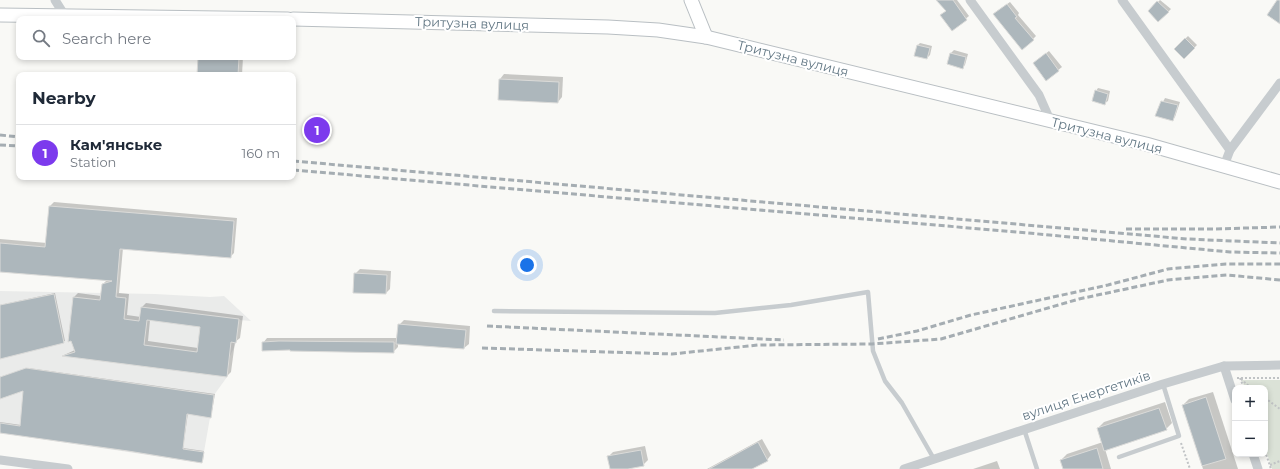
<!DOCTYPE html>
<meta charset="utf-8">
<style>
:root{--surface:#fff;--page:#f6f6f7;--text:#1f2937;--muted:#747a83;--line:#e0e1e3;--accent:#7c3aed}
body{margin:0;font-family:Montserrat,sans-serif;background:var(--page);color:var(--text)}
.controls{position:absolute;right:12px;bottom:12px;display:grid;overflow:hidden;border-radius:8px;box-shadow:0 2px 6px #0003}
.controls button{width:36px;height:36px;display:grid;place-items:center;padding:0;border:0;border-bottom:1px solid var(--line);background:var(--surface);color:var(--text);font:20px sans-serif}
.you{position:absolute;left:527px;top:265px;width:14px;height:14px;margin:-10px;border:3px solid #fff;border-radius:50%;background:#1a73e8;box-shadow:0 0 0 6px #1a73e833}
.badge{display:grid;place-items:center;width:26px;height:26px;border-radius:50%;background:var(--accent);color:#fff;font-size:13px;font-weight:700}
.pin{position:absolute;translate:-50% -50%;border:2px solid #fff;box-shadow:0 1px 4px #0006}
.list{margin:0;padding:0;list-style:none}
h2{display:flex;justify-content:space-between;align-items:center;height:52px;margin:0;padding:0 16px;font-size:17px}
h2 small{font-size:13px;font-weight:400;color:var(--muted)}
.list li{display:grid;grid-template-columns:26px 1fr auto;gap:12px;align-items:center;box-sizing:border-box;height:56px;padding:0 16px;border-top:1px solid var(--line)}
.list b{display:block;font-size:15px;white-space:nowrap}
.list p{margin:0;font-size:13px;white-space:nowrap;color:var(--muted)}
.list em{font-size:13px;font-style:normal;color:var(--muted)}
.icon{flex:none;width:22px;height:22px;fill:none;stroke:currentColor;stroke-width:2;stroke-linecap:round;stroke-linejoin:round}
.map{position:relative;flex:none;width:1280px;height:469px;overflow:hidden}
.search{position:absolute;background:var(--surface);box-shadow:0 2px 6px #0003;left:16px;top:16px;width:280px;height:44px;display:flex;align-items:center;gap:10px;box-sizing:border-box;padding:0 14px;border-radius:8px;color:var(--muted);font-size:15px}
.panel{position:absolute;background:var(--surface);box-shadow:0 2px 6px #0003;left:16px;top:72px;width:280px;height:108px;border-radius:8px}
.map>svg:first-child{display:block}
.built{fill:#eaebea}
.green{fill:#dbe2d7}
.shadow{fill:#0003;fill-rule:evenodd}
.building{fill:#adb7bc;stroke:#dbdbd9;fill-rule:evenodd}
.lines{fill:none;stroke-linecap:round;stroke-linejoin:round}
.secondary-casing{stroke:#b9bfc3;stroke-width:15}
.path{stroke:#c0c3c5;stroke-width:2;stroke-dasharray:2 2;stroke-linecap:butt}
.lane{stroke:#c7cccf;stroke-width:4.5}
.street{stroke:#c7cccf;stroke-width:9}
.secondary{stroke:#fff;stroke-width:13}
.rail{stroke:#a5adb2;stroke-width:3;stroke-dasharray:6 3;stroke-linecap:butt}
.labels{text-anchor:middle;stroke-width:4;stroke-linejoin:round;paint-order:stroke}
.street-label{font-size:13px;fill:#627784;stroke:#fff}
</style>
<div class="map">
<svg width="1280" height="469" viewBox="0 0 1280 469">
<rect width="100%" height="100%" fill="#f9f9f6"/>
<!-- built -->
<polygon class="built" points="0,291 155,294 210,297 224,296 251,321 239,320 236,343 230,356 227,377 214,395 202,463 0,433"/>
<!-- green -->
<polygon class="green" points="1242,380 1280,380 1280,469 1272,469 1265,447 1265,388 1245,388"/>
<!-- shadow -->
<g class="shadow">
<polygon points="937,0 957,0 969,16 952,30 947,11"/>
<polygon points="1160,0 1171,9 1168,12 1149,11"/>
<polygon points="1010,2 1019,13 1018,15 1036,36 1033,39 997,11"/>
<polygon points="1188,36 1197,45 1184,58 1175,49"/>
<polygon points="920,43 932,46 930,55 927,58 917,46"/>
<polygon points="954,50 968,54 965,65 962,68 951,53"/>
<polygon points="1049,51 1062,67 1047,79 1037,60"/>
<polygon points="199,57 243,57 242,75 198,75"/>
<polygon points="504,74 563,77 562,97 558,102 499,99 500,79"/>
<polygon points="1098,88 1110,91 1108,101 1105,103 1096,91"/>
<polygon points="1165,98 1180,102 1175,117 1172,120 1156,115"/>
<path d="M54,202l183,16 -3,35 -4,4 -107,-9 -4,45 10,1 -2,21 14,2 1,-10 4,-4 97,13 -3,22 -5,4 -4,30 -4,4 -163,-21 11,-5 -1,-53 4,-4 23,3 2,-12 4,-4 -107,-9v-32l47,4 3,-37zM150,320l51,6 -3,22 -50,-7z"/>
<polygon points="360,269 391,271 390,289 386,293 355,274"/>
<polygon points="55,293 65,341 0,358 0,305"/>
<polygon points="404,320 470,326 469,344 464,348 398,343 398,347 393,352 291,349 263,343 267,338 398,338 399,325"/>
<polygon points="28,368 215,394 211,417 188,413 183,448 204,451 203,461 0,432 0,422 21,425 25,390 0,398 0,377"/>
<polygon points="1213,392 1238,469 1203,469 1183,405 1189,399"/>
<polygon points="1165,402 1172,423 1166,429 1105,449 1111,469 1064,469 1061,460 1067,454 1103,442 1098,428 1104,422"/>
<polygon points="762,439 771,455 767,460 750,469 707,469"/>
<polygon points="645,446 648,460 643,465 623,469 611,469 608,457 613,452"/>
<polygon points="997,461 1000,469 973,469"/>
</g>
<!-- building -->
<g class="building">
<polygon points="936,0 953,0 967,20 952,31 940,15 946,11"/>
<polygon points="1277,0 1280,0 1280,24 1267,15"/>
<polygon points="1157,1 1169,12 1158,22 1148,11"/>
<polygon points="1007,4 1017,17 1015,18 1034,40 1022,50 993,14"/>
<polygon points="1185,38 1195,48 1184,59 1174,49"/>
<polygon points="917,45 930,48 927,59 914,56"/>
<polygon points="950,53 966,57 963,69 947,64"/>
<polygon points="1046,53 1059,71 1046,81 1033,63"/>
<polygon points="198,57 239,57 238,75 197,75"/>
<polygon points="499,79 559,82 558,103 498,100"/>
<polygon points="1095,90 1108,94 1105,105 1092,101"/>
<polygon points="1161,101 1178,105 1173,121 1155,116"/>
<path d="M49,206l185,15 -3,37 -111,-9 -4,48 10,1 -2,21 15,2 2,-14 98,12 -3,24 -5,-1 -4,35 -165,-21 13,-4 -4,-11 -3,1 5,-45 27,3 2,-16 10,-3 -112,-9v-29l45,4zM147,320l53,7 -3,25 -53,-7z"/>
<polygon points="354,273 387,275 386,294 353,293"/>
<polygon points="54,294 64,343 0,359 0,305"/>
<polygon points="398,324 466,330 464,349 396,344"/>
<polygon points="279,341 394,342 394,353 290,351 290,350 262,351 262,342"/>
<polygon points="26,368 214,395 211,418 187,414 183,449 204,452 202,463 128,451 0,433 0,423 20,426 23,391 0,399 0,377"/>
<polygon points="1206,397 1226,459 1202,466 1182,405"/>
<polygon points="1159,408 1167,430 1104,451 1097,428"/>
<polygon points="758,442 768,461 752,469 709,469"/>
<polygon points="1097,448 1103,469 1063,469 1060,460"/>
<polygon points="641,450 644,466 628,469 610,469 607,456"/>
</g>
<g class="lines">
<defs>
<g id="secondary">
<polyline points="691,0 706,37"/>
<polyline points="0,15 288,19"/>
<polyline points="293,19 608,27 658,30 706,37 1146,144 1280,182"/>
</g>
</defs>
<!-- secondary casing -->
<use href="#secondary" class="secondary-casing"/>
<!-- path -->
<g class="path">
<polyline points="1237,378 1280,378"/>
<polyline points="1240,378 1244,388"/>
<polyline points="1241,379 1251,388"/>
<polyline points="1265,398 1280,409"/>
<polyline points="1181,443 1190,469"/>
<polyline points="1265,451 1271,469"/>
<polyline points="1270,465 1280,461"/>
</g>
<!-- lane -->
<g class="lane">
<polyline points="494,311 715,313 791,305 868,292 873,351 885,381 902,403 934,459"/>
<polyline points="1024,429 1037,469"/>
<polyline points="1119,457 1179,436 1163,384"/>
</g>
<!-- street -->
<g class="street">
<polyline points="55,0 65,16"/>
<polyline points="970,0 1039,95 1050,120"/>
<polyline points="1122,0 1230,150"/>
<polyline points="1224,166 1230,150 1280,83"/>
<polyline points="1224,366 1235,400"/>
<polyline points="1253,454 1258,469"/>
<polyline points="0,460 68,469"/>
<polyline points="904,469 1163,384 1224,366 1280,365"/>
</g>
<!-- secondary -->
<use href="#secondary" class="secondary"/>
<!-- rail -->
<g class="rail">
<polyline points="0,135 19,137"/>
<polyline points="0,145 19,146"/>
<polyline points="293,161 1187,239 1280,243"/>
<polyline points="293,170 1028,233 1230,252 1280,253"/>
<polyline points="1126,229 1214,229 1280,227"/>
<polyline points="487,326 784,340"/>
<polyline points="878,339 917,331 971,315 1108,285 1168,269 1226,264 1280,264"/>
<polyline points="482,348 672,354 758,345 872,344 941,339 1079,299 1168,280 1227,275 1280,280"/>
</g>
</g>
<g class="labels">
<!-- street labels -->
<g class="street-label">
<text transform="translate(472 23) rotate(2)" y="5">Тритузна вулиця</text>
<text transform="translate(793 58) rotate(14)" y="5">Тритузна вулиця</text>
<text transform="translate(1107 135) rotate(14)" y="5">Тритузна вулиця</text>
<text transform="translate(1086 395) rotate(-18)" y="5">вулиця Енергетиків</text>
</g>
</g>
</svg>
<div class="controls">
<button>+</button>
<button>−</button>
</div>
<div class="you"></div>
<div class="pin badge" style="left:317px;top:130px">1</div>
<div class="search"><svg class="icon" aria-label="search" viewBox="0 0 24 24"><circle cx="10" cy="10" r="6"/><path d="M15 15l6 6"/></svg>Search here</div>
<section class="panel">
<h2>Nearby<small></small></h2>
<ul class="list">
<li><span class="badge">1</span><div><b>Кам'янське</b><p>Station</p></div><em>160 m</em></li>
</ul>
</section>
</div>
